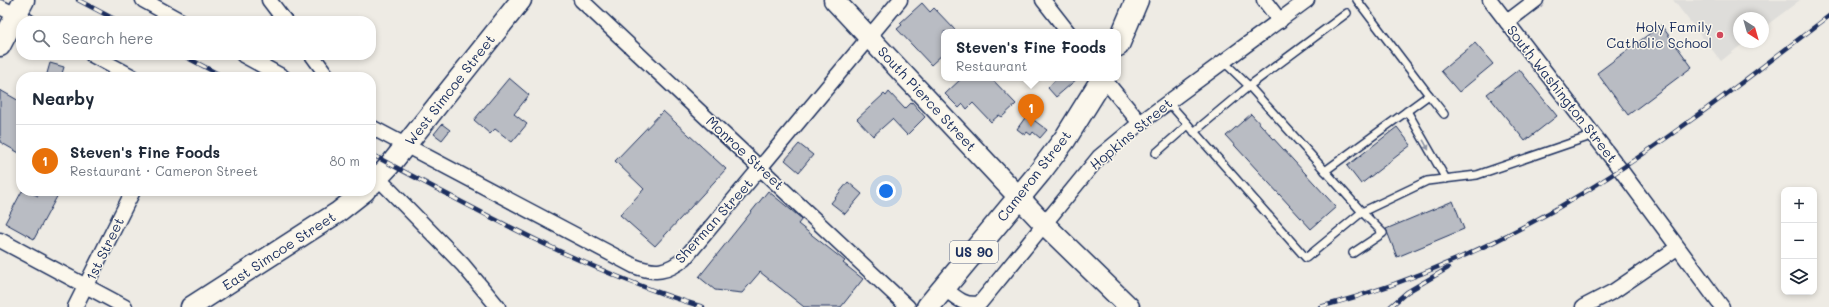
<!DOCTYPE html>
<meta charset="utf-8">
<style>
:root{--surface:#fff;--page:#f6f6f7;--text:#1f2937;--muted:#747a83;--line:#e0e1e3;--accent:#d1495b}
body{margin:0;font-family:Mali,sans-serif;background:var(--page);color:var(--text)}
.controls{position:absolute;right:12px;bottom:12px;display:grid;overflow:hidden;border-radius:8px;box-shadow:0 2px 6px #0003}
.controls button{width:36px;height:36px;display:grid;place-items:center;padding:0;border:0;border-bottom:1px solid var(--line);background:var(--surface);color:var(--text);font:20px sans-serif}
.compass{position:absolute;left:1733px;top:12px;width:36px;height:36px;border-radius:50%;background:var(--surface);box-shadow:0 2px 6px #0003;rotate:143deg}
.you{position:absolute;left:886px;top:191px;width:14px;height:14px;margin:-10px;border:3px solid #fff;border-radius:50%;background:#1a73e8;box-shadow:0 0 0 6px #1a73e833}
.badge{display:grid;place-items:center;width:26px;height:26px;border-radius:50%;background:var(--accent);color:#fff;font-size:13px;font-weight:700}
.pin{position:absolute;translate:-50% -33px;filter:drop-shadow(0 1px 2px #0008)}
.pin::after{content:'';position:absolute;top:21px;width:14px;height:12px;background:inherit;clip-path:polygon(0 0,100% 0,50% 100%)}
.popup{position:absolute;left:941px;top:29px;width:180px;height:52px;box-sizing:border-box;display:grid;place-content:center;border-radius:8px;background:var(--surface);filter:drop-shadow(0 1px 3px #0005);font-size:13px;white-space:nowrap;color:var(--muted)}
.popup b{font-size:15px;color:var(--text)}
.popup::after{content:'';position:absolute;left:50%;top:100%;margin-left:-8px;border:8px solid transparent;border-top-color:var(--surface)}
.list{margin:0;padding:0;list-style:none}
h2{display:flex;justify-content:space-between;align-items:center;height:52px;margin:0;padding:0 16px;font-size:17px}
h2 small{font-size:13px;font-weight:400;color:var(--muted)}
.list li{display:grid;grid-template-columns:26px 1fr auto;gap:12px;align-items:center;box-sizing:border-box;height:72px;padding:0 16px;border-top:1px solid var(--line)}
.list b{display:block;font-size:15px;white-space:nowrap}
.list p{margin:0;font-size:13px;white-space:nowrap;color:var(--muted)}
.list em{font-size:13px;font-style:normal;color:var(--muted)}
.icon{flex:none;width:22px;height:22px;fill:none;stroke:currentColor;stroke-width:2;stroke-linecap:round;stroke-linejoin:round}
.map{position:relative;flex:none;width:1829px;height:307px;overflow:hidden}
.search{position:absolute;background:var(--surface);box-shadow:0 2px 6px #0003;left:16px;top:16px;width:360px;height:44px;display:flex;align-items:center;gap:10px;box-sizing:border-box;padding:0 14px;border-radius:16px;color:var(--muted);font-size:15px}
.panel{position:absolute;background:var(--surface);box-shadow:0 2px 6px #0003;left:16px;top:72px;width:360px;height:124px;border-radius:16px}
.map>svg:first-child{display:block}
.built{fill:#deddda}
.building{fill:#b9bcc3;stroke:#1b2f5e}
.lines{fill:none;stroke-linecap:round;stroke-linejoin:round}
.lane-casing{stroke:#1b2f5e;stroke-width:10}
.street-casing{stroke:#1b2f5e;stroke-width:17}
.secondary-casing{stroke:#1b2f5e;stroke-width:23}
.primary-casing{stroke:#1b2f5e;stroke-width:25}
.lane{stroke:#fbf7ec;stroke-width:7}
.street{stroke:#fbf7ec;stroke-width:14}
.secondary{stroke:#fbf7ec;stroke-width:20}
.primary{stroke:#fbf7ec;stroke-width:22}
.rail-casing{stroke:#1b2f5e;stroke-width:4.5}
.rail{stroke:#fbf7ec;stroke-width:3;stroke-dasharray:9;stroke-linecap:butt}
.oneway{fill:#8b93a5}
.poi-dot{fill:#d1495b;stroke:#fbf7ec;stroke-width:1.5}
.labels{text-anchor:middle;stroke-width:3;stroke-linejoin:round;paint-order:stroke}
.shield{fill:#fbf7ec;stroke:#5e6b89;stroke-width:1}
.shield-label{font-size:13px;font-weight:bold;fill:#1b2f5e}
.poi-label{font-size:14px;fill:#1b2f5e;stroke:#fbf7ec;text-anchor:end}
.street-label{font-size:14px;fill:#1b2f5e;stroke:#fbf7ec}
</style>
<div class="map">
<svg width="1829" height="307" viewBox="0 0 1829 307">
<rect width="100%" height="100%" fill="#eeebe4"/>
<filter id="ink" filterUnits="userSpaceOnUse"><feTurbulence type="fractalNoise" baseFrequency=".025" numOctaves="2"/><feDisplacementMap in="SourceGraphic" scale="8" xChannelSelector="R" yChannelSelector="G"/><feConvolveMatrix kernelMatrix="1 2 1 2 8 2 1 2 1" color-interpolation-filters="sRGB"/></filter>
<g filter="url(#ink)">
<!-- built -->
<polygon class="built" points="1673,0 1800,0 1763,28 1763,18 1739,18 1739,42 1745,42 1721,61"/>
<!-- building -->
<g class="building">
<polygon points="922,3 930,12 934,8 957,32 944,32 944,53 931,65 897,29 902,25 900,23"/>
<polygon points="1661,25 1692,67 1628,115 1597,73"/>
<polygon points="1475,43 1493,64 1459,92 1441,71"/>
<polygon points="50,63 64,67 61,77 46,77"/>
<polygon points="1519,69 1557,116 1525,141 1487,94"/>
<polygon points="509,78 529,95 514,114 527,124 512,142 495,129 490,134 474,120"/>
<polygon points="962,78 991,78 1016,104 1002,117 999,115 991,122 973,103 967,109 963,104 959,108 945,94"/>
<polygon points="1057,78 1078,78 1056,97 1048,88"/>
<polygon points="0,90 21,102 21,154 0,142"/>
<polygon points="889,92 905,109 912,102 925,117 907,135 892,119 873,136 857,119 884,94 886,96"/>
<polygon points="663,111 726,169 655,246 620,215 644,189 615,161"/>
<polygon points="1251,114 1336,207 1311,229 1226,136"/>
<polygon points="1027,115 1047,130 1040,138 1033,132 1031,135 1027,132 1025,135 1017,129"/>
<polygon points="442,124 450,130 442,140 434,134"/>
<polygon points="1397,127 1411,145 1361,184 1347,166"/>
<polygon points="799,144 813,155 799,172 785,160"/>
<polygon points="848,182 862,194 845,214 831,203"/>
<polygon points="22,191 28,191 38,196 40,191 60,191 34,239 5,223"/>
<polygon points="768,191 802,219 798,224 845,261 843,263 863,279 841,307 804,307 760,272 742,293 715,290 699,277"/>
<polygon points="1453,201 1464,229 1397,257 1386,229"/>
</g>
<g class="lines">
<defs>
<g id="lane">
<polyline points="1224,62 1249,86 1347,13"/>
<polyline points="1429,95 1444,114"/>
<path d="M1168,102c46,52 92,104 138,156l56,-46 -113,-126 -55,46"/>
<polyline points="1407,111 1446,179"/>
<polyline points="1156,153 1188,125"/>
<polyline points="1325,171 1429,95 1357,0"/>
<polyline points="1353,253 1383,233 1362,212 1427,181 1477,175 1594,135"/>
</g>
<g id="street">
<polyline points="143,0 181,21"/>
<polyline points="269,0 285,21"/>
<polyline points="581,0 908,307"/>
<polyline points="1043,0 1068,32"/>
<polyline points="1264,0 1280,21"/>
<polyline points="1490,0 1620,169 1722,307"/>
<polyline points="0,7 28,21"/>
<polyline points="1507,22 1536,0"/>
<polyline points="92,55 133,77"/>
<polyline points="243,55 283,77"/>
<polyline points="312,55 328,77"/>
<polyline points="1103,78 1140,123"/>
<path d="M371,127l263,139c21,8 33,7 51,-8l215,-258"/>
<polyline points="378,178 463,265 498,307"/>
<polyline points="0,240 125,307"/>
<path d="M944,288c11,9 21,19 36,15l119,-146 41,-34 167,-123"/>
<polyline points="75,307 133,191"/>
<polyline points="1583,307 1614,291 1677,248"/>
</g>
<g id="secondary">
<polyline points="834,0 1044,224 1129,307"/>
<polyline points="0,46 24,0"/>
<polyline points="371,185 390,165 521,0"/>
<polyline points="191,307 337,213 365,191"/>
</g>
<g id="primary">
<polyline points="1118,45 1137,0"/>
<polyline points="928,307 1040,172 1065,139 1103,78"/>
</g>
</defs>
<!-- lane casing -->
<use href="#lane" class="lane-casing"/>
<!-- street casing -->
<use href="#street" class="street-casing"/>
<!-- secondary casing -->
<use href="#secondary" class="secondary-casing"/>
<!-- primary casing -->
<use href="#primary" class="primary-casing"/>
<!-- lane -->
<use href="#lane" class="lane"/>
<!-- street -->
<use href="#street" class="street"/>
<!-- secondary -->
<use href="#secondary" class="secondary"/>
<!-- primary -->
<use href="#primary" class="primary"/>
<defs>
<g id="rail">
<polyline points="78,0 118,21"/>
<polyline points="182,55 224,77"/>
<path d="M371,154c108,57 215,118 332,153"/>
<path d="M1320,307c93,-24 187,-67 268,-117 84,-52 162,-114 241,-174"/>
<polyline points="1390,307 1407,292 1448,268"/>
</g>
</defs>
<!-- rail casing -->
<use href="#rail" class="rail-casing"/>
<!-- rail -->
<use href="#rail" class="rail"/>
</g>
<!-- one-way arrows -->
<defs><path id="oneway-solid" d="M-6-.8H1V-3.2L6.5 0L1 3.2V.8H-6Z"/></defs>
<use class="oneway" href="#oneway-solid" transform="translate(1426 145) rotate(61)"/>
</g>
<!-- markers -->
<circle class="poi-dot" cx="1720" cy="35" r="4"/>
<g class="labels">
<!-- shield labels -->
<rect class="shield" x="950" y="241" width="48" height="22" rx="3"/>
<g class="shield-label">
<text x="974" y="257">US 90</text>
</g>
<!-- poi labels -->
<g class="poi-label">
<text x="1712" y="32">Holy Family<tspan x="1712" dy="16">Catholic School</tspan></text>
</g>
<!-- street labels -->
<g class="street-label">
<text transform="translate(450 90) rotate(-52)" y="5">West Simcoe Street</text>
<text transform="translate(1562 94) rotate(52)" y="5">South Washington Street</text>
<text transform="translate(927 99) rotate(47)" y="5">South Pierce Street</text>
<text transform="translate(1131 134) rotate(-40)" y="5">Hopkins Street</text>
<text transform="translate(745 153) rotate(43)" y="5">Monroe Street</text>
<text transform="translate(1034 176) rotate(-52)" y="5">Cameron Street</text>
<text transform="translate(714 221) rotate(-48)" y="5">Sherman Street</text>
<text transform="translate(105 249) rotate(-64)" y="5">1st Street</text>
<text transform="translate(279 251) rotate(-33)" y="5">East Simcoe Street</text>
</g>
</g>
</svg>
<div class="controls">
<button>+</button>
<button>−</button>
<button><svg class="icon" aria-label="layers" viewBox="0 0 24 24"><path d="M12 4l9 5-9 5-9-5zM3 14l9 5 9-5"/></svg></button>
</div>
<svg class="compass" viewBox="-18 -18 36 36"><path d="M0-13l5 13h-10z" fill="#e53935"/><path d="M0 13l5-13h-10z" fill="#747a83"/></svg>
<div class="you"></div>
<div class="pin badge" style="left:1031px;top:127px;background:#e8710a">1</div>
<div class="popup"><b>Steven's Fine Foods</b>Restaurant</div>
<div class="search"><svg class="icon" aria-label="search" viewBox="0 0 24 24"><circle cx="10" cy="10" r="6"/><path d="M15 15l6 6"/></svg>Search here</div>
<section class="panel">
<h2>Nearby<small></small></h2>
<ul class="list">
<li><span class="badge" style="background:#e8710a">1</span><div><b>Steven's Fine Foods</b><p>Restaurant · Cameron Street</p></div><em>80 m</em></li>
</ul>
</section>
</div>
